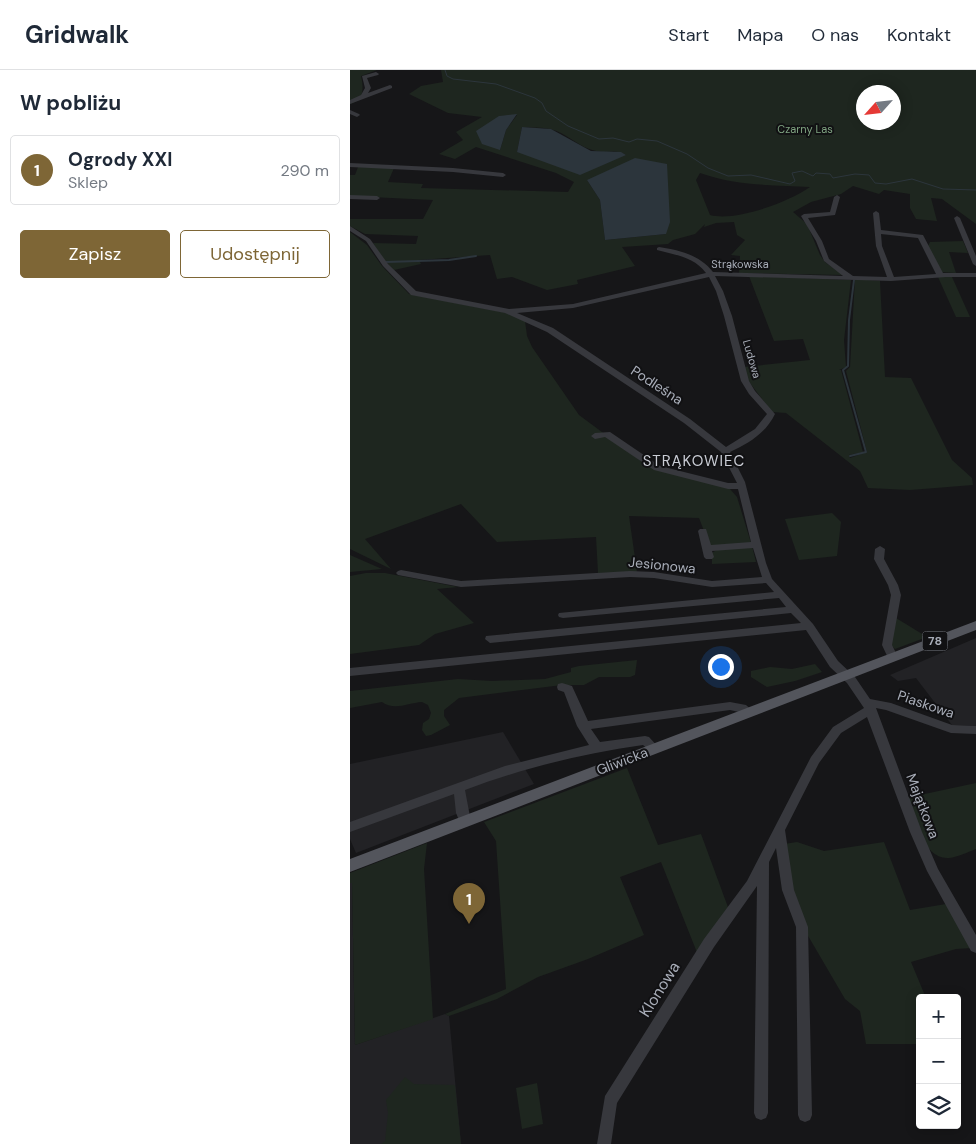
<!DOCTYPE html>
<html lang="pl">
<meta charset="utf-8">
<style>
:root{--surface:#fff;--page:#f6f6f7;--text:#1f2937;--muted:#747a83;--line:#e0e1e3;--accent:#7e6636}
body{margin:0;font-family:"DM Sans",sans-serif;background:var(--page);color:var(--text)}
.controls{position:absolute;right:15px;bottom:15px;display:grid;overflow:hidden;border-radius:5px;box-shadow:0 2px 12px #0003}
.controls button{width:45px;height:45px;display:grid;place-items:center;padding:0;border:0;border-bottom:1px solid var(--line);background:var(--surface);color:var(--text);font:25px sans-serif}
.compass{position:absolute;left:506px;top:15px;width:45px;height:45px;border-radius:50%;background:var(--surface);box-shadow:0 2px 12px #0003;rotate:243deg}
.you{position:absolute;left:370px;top:596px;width:18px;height:18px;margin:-12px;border:4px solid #fff;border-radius:50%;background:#1a73e8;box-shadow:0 0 0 8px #1a73e833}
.badge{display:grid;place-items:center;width:32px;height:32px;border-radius:50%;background:var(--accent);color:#fff;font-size:16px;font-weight:700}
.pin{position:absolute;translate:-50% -41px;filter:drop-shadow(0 1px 2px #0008)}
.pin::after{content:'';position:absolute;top:26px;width:18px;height:15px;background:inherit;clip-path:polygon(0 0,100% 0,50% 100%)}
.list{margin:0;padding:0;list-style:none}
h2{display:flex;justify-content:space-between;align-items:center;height:65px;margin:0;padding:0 20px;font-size:21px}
h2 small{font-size:16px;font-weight:400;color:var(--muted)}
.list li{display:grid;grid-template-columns:32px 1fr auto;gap:15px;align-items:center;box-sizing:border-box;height:70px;margin:0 10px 10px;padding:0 10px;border:1px solid var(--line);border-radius:5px}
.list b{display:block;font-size:19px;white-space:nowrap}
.list p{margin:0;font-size:16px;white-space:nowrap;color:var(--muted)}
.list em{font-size:16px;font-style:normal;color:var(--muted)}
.actions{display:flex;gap:10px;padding:15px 20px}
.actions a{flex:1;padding:11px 0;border:1px solid var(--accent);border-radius:5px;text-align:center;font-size:18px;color:var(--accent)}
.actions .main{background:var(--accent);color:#fff}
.icon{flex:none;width:28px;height:28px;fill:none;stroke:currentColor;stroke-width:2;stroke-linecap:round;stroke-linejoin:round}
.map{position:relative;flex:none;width:626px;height:1074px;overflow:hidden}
header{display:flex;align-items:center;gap:30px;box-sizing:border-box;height:70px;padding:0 25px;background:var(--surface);border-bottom:1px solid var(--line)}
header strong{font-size:24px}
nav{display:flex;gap:28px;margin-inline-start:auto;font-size:18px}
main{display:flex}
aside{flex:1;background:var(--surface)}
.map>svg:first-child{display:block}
.built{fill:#222225}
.green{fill:#1e261f;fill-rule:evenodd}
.water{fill:#2c353c}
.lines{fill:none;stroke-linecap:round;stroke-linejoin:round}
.stream-far1{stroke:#2c353c;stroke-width:1}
.stream{stroke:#2c353c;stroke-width:2}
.minor{fill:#37383d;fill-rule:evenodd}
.major{fill:#53555c;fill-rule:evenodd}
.labels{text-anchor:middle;stroke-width:4;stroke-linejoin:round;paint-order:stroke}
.far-park-label{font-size:11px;fill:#7fa381;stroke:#111113}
.far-street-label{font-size:11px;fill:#a8adb8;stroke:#111113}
.shield{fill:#111113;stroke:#7b7e86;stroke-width:1}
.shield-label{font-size:12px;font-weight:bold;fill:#a8adb8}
.street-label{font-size:14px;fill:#a8adb8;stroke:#111113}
.neighbourhood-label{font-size:15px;letter-spacing:1px;fill:#c9ccd4;stroke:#111113}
.near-street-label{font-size:16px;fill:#a8adb8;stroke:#111113}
</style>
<header>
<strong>Gridwalk</strong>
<nav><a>Start</a><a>Mapa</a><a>O nas</a><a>Kontakt</a></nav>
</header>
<main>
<aside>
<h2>W pobliżu<small></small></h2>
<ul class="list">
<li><span class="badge">1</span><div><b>Ogrody XXI</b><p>Sklep</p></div><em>290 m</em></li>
</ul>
<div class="actions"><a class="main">Zapisz</a><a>Udostępnij</a></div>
</aside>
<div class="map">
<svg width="626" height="1074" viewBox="0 0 626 1074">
<rect width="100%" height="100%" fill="#161618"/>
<!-- built -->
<g class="built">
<polygon points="626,568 626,656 602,655 566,608 548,611 540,605"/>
<polygon points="153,662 184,714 6,783 0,769 0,694"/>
<polygon points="2,812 5,975 95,944 99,946 111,1074 0,1074 0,813"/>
</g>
<!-- green -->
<g class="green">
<path d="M0,0h27l-16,6c3,13 3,24 -11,28z"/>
<path d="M91,0h535v154l-34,-25 -11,-1 6,23 -21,-2 -6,-11v-14l-26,-4 -5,4 -26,-8 -12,8 -30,8 -18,10 14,12 13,31 5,7 18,13 -104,-2 1,-17 -9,-1 14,-15 -8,-5 -3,-13 -18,1 -12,4 1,-3 -10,10 -22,6 -5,4 -46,3 13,19 -58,14 1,4 -31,6 -35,-13 -15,2 -7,-24 -71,5 2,4 -27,6 -11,-11 -10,-16 43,1 2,-8 -53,-2 -15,-8v-7h73l10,-19 -83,-4v-21h5l3,-8 36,1 -6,14 35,2 -2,4 147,4 6,-10 -18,-9 -80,-26 -21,12 -16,-5 24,-14 -7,-8 26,-15 -34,-4 -39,-19 12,-8 22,-4zM514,22h30v30h-30zM167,45l-11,15 -6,20 -1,-34zM172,57c9,1 19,0 28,2 16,3 29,19 46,22 12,3 19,-3 30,4l-109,-3zM350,103c36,13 74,12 110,14 -21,15 -75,35 -100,28l-14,-35zM237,110l79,54 -61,6 -5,-40z"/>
<polygon points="0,162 17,175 32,196 59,224 157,243 175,251 177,266 182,277 229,345 291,391 380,419 387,427 401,473 360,476 349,448 279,446 287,502 248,503 246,467 147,472 111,434 15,469 41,499 0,479"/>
<polygon points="613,171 618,183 599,182 606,203 590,202 578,176 580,172"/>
<polygon points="399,206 501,210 494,270 496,297 489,300 491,300 513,382 499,385 500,388 517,382 496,301 500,297 505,209 530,211 535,307 561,308 602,390 622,408 623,415 560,420 518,418 510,401 468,368 436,343 422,342 397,309 394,297 460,290 453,269 424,271"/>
<polygon points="588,207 602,207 620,247 606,247"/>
<polygon points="482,443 491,452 487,486 449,490 435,449"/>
<polygon points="402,476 406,492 362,494 362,483 368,479"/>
<polygon points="0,485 32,499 0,502"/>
<polygon points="16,503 35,503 108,517 87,519 124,553 85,564 69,575 0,584 0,506"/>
<polygon points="546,548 577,567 545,579 541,575"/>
<path d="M287,590l-2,15 -5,2h-31l-15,8h-22l-103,13 -15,12v6l6,9 -19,10 -5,1 -4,-6 1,-7 6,-4 2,-6 -3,-8 -6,-3c-14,1 -28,9 -40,0l-32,6v-17l108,-12 34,2 53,-2 26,-7v-4l8,-2z"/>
<polygon points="465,594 472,602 445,611 417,617 401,607 401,601 420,597 442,599"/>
<polygon points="277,698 308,775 351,764 379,840 348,885 311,792 270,807 294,865 238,889 188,907 147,929 99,946 95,944 156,919 146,771 134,752"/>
<path d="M626,713v66c-8,3 -18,8 -27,9 -26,2 -35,-41 -43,-60z"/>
<polygon points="447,772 474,781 534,772 560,840 596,834 622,878 606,879 561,892 576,928 570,928 570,974 516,974 510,941 495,929 457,864 439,816 434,774"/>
<polygon points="77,773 74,799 83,949 5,975 2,813 0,813 0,803"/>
<polygon points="55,1007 64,1014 105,1015 111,1074 31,1074 35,1071 38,1043 36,1030"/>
<polygon points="187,1013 193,1054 172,1059 166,1018"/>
</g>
<!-- water -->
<g class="water">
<polygon points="167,44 156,60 150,80 132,74 126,61 149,46"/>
<polygon points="172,57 201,59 241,81 271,82 276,85 230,105 167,82"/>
<polygon points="285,88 317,94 320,152 316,164 255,170 250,130 237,110"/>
</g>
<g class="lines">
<!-- stream-far1 -->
<polyline class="stream-far1" points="95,0 97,6 103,9 146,14 185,28 192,33 196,41 218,56 249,69 263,68 279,72 287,69 307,71 337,84 358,98 378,106 401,105 440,114 445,111 442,103 452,101 463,106 466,103 480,104 483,108 505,104 519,105 525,113 536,114 562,109 593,119 626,120"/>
<!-- stream -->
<g class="stream">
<polyline points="36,192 99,190 126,186"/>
<polyline points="500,386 516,382 493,300 498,296 499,250 504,210"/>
</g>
<!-- minor -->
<g class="minor">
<polygon points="26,2 29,4 28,5 17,8 21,18 18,23 40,15 42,16 42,18 0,34 0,30 11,25 15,18 12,6"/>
<polygon points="0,40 9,44 10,45 7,47 0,44"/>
<polygon points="0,93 103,98 153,103 156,105 153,107 103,102 0,97"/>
<polygon points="0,125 27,126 30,128 27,130 0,129"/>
<path d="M487,125l3,2 -5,18 -27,3 14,23 7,18 24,17 34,1 -11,-31 -3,-33 3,-2 3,2 2,17 42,5 20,38h33v4h-30l-55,4 -176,-5 8,15 9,25 17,65 6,10 20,23c-9,19 -27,30 -45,38l15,30 21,81 6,16 41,45 25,37 17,16 15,22 21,4 61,22 24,1v8l-25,-1 -65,-23 -10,-2 46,124 16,37 38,66v18l-5,-2 -44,-80 -17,-39 -43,-115 -26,16 -22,30 -34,67 9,60 14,37 4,188 -2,5 -5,2 -5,-2 -2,-5 -2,-188 -14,-37 -6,-42 -7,14 -1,251 -2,5 -5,2 -5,-2 -2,-5 3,-227 -43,61 -97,156 -6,41h-14l8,-48 99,-157 43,-58 64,-124 22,-30 31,-19 -17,-25 -17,-16 -24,-37 -456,46v-8l451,-45 -10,-10 -301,30 -5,-4 1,-3 300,-29 -7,-9 -216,20 -4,-1 -1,-2 1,-2 215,-21 -8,-9 -54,4 -58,-9 -24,-1 -169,10 -63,-12 -2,-2 2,-2 3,-1 60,11 169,-10 24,1 58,9 50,-4 -9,-29 -41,3 2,6 -2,2h-6l-2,-2 -6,-26 2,-2h6l5,16 40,-3 -13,-53h-10l-74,-19 -49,-33 -10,2 -4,-3 4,-3 15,-1 50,34 68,17h9l-16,-31 -37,-29 -137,-91 -42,-19 -94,-18 -28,-29 -17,-25 -16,-10v-5l20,13 18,25 28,27 93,18 64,-5 133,-31c-12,-16 -30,-18 -49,-23v-2l2,-1c20,3 41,8 54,25l130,4 -19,-15 -8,-20 -15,-25 3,-2 26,-2 4,-15zM531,164l37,4 18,36 -42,3 -12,-31zM359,207l7,14 8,25 17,65 8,13 18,20 -12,15 -29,18 -36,-28 -137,-91 -36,-15 56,-5z"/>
<polygon points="607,146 610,148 626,186 626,196 623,194 604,148"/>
<polygon points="530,476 535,479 534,489 548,515 551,525 542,575 548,587 543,591 539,590 532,575 541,525 538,515 524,489 525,479"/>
<path d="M212,613l10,3 16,35 142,-19 16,3 8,7 -1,3 -4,1 -10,-4 -9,-2 -139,19 9,13 45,-6 4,1 11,12 -2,3c-7,2 -10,-3 -15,-7 -62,9 -120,23 -178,45l6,32 -2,3 -4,2 -4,-2 -5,-12 -2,-19 -104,38v-10l155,-56 84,-21 -12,-19 -13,-34 -6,-2 -1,-3 1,-3z"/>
</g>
<!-- major -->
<polygon class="major" points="626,551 626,560 0,802 0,789"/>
</g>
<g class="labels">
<!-- far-park labels -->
<g class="far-park-label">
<text x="455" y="63">Czarny Las</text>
</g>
<!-- far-street labels -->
<g class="far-street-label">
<text x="390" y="198">Strąkowska</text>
<text transform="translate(402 289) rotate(74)" y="4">Ludowa</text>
</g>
<!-- shield labels -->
<rect class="shield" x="572.5" y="561.5" width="25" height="19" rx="4"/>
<g class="shield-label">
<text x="585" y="575">78</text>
</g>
<!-- street labels -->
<g class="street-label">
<text transform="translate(307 315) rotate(33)" y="5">Podleśna</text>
<text transform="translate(312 495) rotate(6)" y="5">Jesionowa</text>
<text transform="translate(576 634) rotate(19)" y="5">Piaskowa</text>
<text transform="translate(272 691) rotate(-21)" y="5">Gliwicka</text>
<text transform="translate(573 736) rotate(69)" y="5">Majątkowa</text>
</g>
<!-- neighbourhood labels -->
<g class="neighbourhood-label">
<text x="344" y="396">STRĄKOWIEC</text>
</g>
<!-- near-street labels -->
<g class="near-street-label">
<text transform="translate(309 919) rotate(-58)" y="6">Klonowa</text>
</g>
</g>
</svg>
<div class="controls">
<button>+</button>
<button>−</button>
<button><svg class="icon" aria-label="layers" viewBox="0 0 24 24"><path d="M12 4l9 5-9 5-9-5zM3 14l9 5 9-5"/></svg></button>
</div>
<svg class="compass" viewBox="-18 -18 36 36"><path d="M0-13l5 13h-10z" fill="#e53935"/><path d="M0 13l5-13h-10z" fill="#747a83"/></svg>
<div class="you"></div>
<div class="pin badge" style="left:119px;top:854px">1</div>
</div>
</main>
